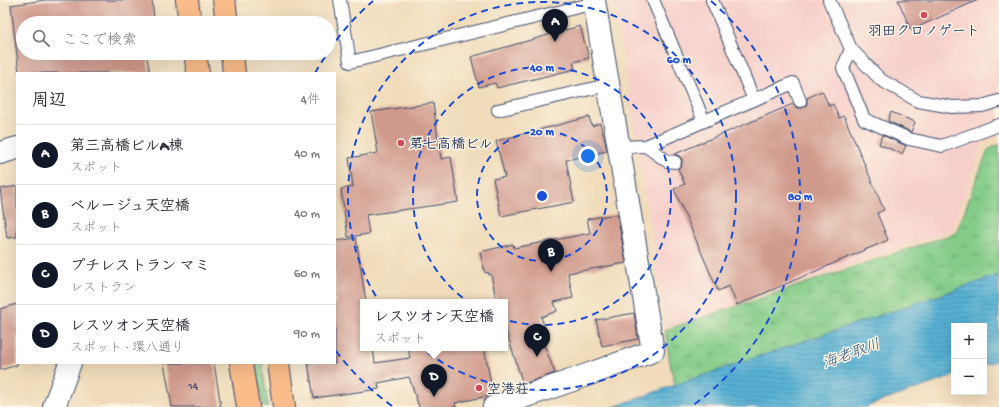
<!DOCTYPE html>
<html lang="ja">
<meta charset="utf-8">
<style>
:root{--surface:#fff;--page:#f7f7f7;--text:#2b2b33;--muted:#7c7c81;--line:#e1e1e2;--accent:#111827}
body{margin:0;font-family:"Gochi Hand","Klee One",sans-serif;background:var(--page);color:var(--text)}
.controls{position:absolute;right:12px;bottom:12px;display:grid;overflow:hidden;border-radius:0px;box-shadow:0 4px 16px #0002}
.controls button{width:36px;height:36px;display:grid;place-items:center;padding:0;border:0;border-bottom:1px solid var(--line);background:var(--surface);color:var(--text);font:20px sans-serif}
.you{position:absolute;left:588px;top:156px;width:14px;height:14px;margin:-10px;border:3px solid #fff;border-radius:50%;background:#1a73e8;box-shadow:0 0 0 6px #1a73e833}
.badge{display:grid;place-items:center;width:26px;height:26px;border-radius:50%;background:var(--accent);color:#fff;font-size:13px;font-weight:700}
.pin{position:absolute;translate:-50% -33px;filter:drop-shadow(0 1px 2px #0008)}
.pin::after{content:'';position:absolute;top:21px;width:14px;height:12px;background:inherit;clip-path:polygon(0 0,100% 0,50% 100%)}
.popup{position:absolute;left:360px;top:299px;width:148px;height:52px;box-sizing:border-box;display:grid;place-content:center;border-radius:0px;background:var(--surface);filter:drop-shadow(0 1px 3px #0005);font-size:13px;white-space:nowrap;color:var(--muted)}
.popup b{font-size:15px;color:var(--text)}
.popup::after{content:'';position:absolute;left:50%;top:100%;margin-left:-8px;border:8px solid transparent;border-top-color:var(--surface)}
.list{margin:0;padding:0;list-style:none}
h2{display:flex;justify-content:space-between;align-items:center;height:52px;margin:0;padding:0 16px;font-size:17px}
h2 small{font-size:13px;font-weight:400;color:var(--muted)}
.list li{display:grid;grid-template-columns:26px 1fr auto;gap:12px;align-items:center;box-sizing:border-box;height:60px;padding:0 16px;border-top:1px solid var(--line)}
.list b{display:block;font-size:15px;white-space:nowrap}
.list p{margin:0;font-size:13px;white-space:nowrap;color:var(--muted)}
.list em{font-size:13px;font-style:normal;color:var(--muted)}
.icon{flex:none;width:22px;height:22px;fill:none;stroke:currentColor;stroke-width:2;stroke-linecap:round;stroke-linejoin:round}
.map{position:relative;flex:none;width:999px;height:407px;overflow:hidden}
.search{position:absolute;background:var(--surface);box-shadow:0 4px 16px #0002;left:16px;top:16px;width:320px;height:44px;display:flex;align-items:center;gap:10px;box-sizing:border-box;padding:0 14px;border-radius:22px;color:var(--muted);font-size:15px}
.panel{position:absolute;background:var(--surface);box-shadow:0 4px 16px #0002;left:16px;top:72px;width:320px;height:292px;border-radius:0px}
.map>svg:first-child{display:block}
.built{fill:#f7d0cb}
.grass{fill:url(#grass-tufts);stroke:#507e73}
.water{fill:url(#water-rules);stroke:#387099}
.building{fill:#d09a8c}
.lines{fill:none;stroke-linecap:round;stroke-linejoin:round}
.service-casing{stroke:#3b496c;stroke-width:14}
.minor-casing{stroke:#3b496c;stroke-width:24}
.tertiary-casing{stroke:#3b496c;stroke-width:24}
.trunk-casing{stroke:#3b496c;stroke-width:24}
.service{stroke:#fff;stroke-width:12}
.minor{stroke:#fff;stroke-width:22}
.tertiary{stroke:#fff;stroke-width:22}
.trunk{stroke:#f9bc8a;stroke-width:22}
.ring{fill:none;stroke:#1d4ed8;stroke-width:2;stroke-dasharray:7 5}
.poi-dot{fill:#d1495b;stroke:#fcf5e5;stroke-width:1.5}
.labels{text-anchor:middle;stroke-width:3;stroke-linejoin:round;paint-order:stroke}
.number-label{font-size:12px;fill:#484a6a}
.poi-label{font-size:14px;font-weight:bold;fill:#1b2f5e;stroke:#fcf5e5;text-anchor:start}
.water-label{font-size:15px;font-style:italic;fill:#2d5681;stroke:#fcf5e5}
.centre{fill:#1d4ed8;stroke:#fcf5e5;stroke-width:2}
.ring-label{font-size:12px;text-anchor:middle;font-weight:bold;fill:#1d4ed8;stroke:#fcf5e5;stroke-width:3;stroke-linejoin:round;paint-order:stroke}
</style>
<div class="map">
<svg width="999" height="407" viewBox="0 0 999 407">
<defs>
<pattern id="grass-tufts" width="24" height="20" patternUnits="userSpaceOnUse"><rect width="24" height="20" fill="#84cc88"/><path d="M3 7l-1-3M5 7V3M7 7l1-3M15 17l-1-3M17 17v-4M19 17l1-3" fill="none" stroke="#6ba672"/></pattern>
<pattern id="water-rules" width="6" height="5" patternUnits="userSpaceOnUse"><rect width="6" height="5" fill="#56b1d4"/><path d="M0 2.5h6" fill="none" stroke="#4690af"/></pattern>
</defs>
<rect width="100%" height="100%" fill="#fcf5e5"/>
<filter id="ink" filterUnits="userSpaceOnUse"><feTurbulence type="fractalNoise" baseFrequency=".025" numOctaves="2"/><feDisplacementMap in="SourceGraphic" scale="8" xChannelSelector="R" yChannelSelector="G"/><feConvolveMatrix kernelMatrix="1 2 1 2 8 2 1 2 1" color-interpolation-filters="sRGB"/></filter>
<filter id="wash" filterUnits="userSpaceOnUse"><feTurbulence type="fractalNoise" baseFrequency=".012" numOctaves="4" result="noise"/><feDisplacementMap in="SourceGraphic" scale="16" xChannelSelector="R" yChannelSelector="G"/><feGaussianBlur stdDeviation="0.9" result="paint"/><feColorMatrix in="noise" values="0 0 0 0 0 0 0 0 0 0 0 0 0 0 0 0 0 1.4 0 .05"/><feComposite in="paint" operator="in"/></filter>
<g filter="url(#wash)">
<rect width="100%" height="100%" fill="#f0dcba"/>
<!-- built -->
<polygon class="built" points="614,0 999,0 999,136 984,142 952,230 666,328"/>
<!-- grass -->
<g class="grass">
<polygon points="999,144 999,275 675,385 671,369 665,330 956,233 988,150"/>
<polygon points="256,363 262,363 268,407 263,407"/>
</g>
<!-- water -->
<polygon class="water" points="999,275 999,360 984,365 984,326 954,326 954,376 865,407 613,407 675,385"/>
<g id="blocks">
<!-- building -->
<g class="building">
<polygon points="45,0 152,0 154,18 128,21 128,23 23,23 23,53 146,53 150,73 19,73 11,5"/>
<polygon points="898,0 978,0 911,30"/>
<polygon points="580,26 589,58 573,62 575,69 497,88 495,83 479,87 471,57"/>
<polygon points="822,91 829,106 833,104 839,118 844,116 884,210 877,213 888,240 737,305 729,286 718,291 674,189 685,184 678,169 681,166 682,163 682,159 679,156 675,154 793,104 795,107 798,108 803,108 806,106 807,103 807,98"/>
<polygon points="433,103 441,159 451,157 458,202 366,215 369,234 348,237 341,189 353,187 349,158 378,153 371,112"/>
<polygon points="891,112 915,122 911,132 888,121"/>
<polygon points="589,117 592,126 600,123 604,137 607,151 566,160 574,202 501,216 493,179 505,177 496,141"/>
<polygon points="882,135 906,146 902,154 879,144"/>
<polygon points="17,186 17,237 7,238 0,189"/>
<polygon points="617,214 626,263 568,273 573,298 554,302 557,311 541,317 549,339 543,342 555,373 523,384 505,327 505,302 498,302 498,299 496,299 491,274 489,275 488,272 485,273 480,252 513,244 514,248 590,233 587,219"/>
<polygon points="356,238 366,302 363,302 363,348 373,348 375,363 410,358 408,348 484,348 493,394 488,396 455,403 456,407 419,407 409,377 378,383 379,389 314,398 308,363 335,363 335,241"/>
<polygon points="17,304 17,365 0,370 0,309"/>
<polygon points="634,313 638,339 602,346 596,320"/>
<polygon points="164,363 214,363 221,407 172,407"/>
</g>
</g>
</g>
<g filter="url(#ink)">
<use href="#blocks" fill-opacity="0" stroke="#3b496c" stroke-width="1"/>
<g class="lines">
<defs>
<g id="service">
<polyline points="340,0 350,62 595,3"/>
<polyline points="653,0 704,121"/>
<polyline points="712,0 754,100"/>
<polyline points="829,0 851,49 881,80 918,101 952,107 982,106 999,101"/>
<polyline points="851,49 843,68 864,119 909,139 942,146 999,125"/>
<polyline points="498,110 608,85"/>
<polyline points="646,146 667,161 675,162"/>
<polyline points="619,147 646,146 793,83 800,101"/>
</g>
<g id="minor">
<polyline points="0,153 17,148"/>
<polyline points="494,407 570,381 653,351 594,0"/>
</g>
<polyline id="tertiary" points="54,407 70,363"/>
<g id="trunk">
<polyline points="187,0 190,23"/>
<polyline points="224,0 227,23"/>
<polyline points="195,53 198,73"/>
<polyline points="232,53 234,73"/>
<polyline points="241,363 248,407"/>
<polyline points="278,363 284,407"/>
</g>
</defs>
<!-- service casing -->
<use href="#service" class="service-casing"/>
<!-- minor casing -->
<use href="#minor" class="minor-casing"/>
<!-- tertiary casing -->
<use href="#tertiary" class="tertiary-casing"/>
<!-- trunk casing -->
<use href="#trunk" class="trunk-casing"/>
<!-- service -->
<use href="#service" class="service"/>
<!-- minor -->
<use href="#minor" class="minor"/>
<!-- tertiary -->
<use href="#tertiary" class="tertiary"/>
<!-- trunk -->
<use href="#trunk" class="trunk"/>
</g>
</g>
<!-- distance rings -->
<g class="ring">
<circle cx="542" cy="196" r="65"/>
<circle cx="542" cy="196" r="129"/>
<circle cx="542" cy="196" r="194"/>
<path d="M392 406A258 258 0 0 1 336 351M315 73A258 258 0 0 1 327 54M329 50A258 258 0 0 1 373 1M711 1A258 258 0 0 1 692 406"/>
</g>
<!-- markers -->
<g class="poi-dot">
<circle cx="924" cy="15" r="4"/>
<circle cx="401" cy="143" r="4"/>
<circle cx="479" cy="388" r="4"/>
</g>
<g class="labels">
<!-- number labels -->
<g class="number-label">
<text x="193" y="389">14</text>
</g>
<!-- poi labels -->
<g class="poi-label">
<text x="924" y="35" text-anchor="middle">羽田クロノゲート</text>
<text x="409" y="148">第七高橋ビル</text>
<text x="487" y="393">空港荘</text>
</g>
<!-- water labels -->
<g class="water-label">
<text transform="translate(851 353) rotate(-20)" y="5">海老取川</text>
</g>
</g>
<circle cx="542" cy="196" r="6" class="centre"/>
<g class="ring-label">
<text x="679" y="63">60 m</text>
<text x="542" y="71">40 m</text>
<text x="542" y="135">20 m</text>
<text x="800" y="200">80 m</text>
</g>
</svg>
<div class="controls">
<button>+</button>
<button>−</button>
</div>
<div class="you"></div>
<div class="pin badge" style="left:555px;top:42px">A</div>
<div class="pin badge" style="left:551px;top:272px">B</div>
<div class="pin badge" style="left:537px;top:357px">C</div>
<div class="pin badge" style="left:434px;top:397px">D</div>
<div class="popup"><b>レスツオン天空橋</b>スポット</div>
<div class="search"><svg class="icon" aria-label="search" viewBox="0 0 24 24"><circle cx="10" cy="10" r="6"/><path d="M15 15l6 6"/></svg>ここで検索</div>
<section class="panel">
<h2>周辺<small>4件</small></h2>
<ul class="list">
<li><span class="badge">A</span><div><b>第三高橋ビルA棟</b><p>スポット</p></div><em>40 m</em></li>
<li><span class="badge">B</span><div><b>ベルージュ天空橋</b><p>スポット</p></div><em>40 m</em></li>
<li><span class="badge">C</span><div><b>プチレストラン マミ</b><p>レストラン</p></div><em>60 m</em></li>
<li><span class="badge">D</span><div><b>レスツオン天空橋</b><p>スポット · 環八通り</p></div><em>90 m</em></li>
</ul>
</section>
</div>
